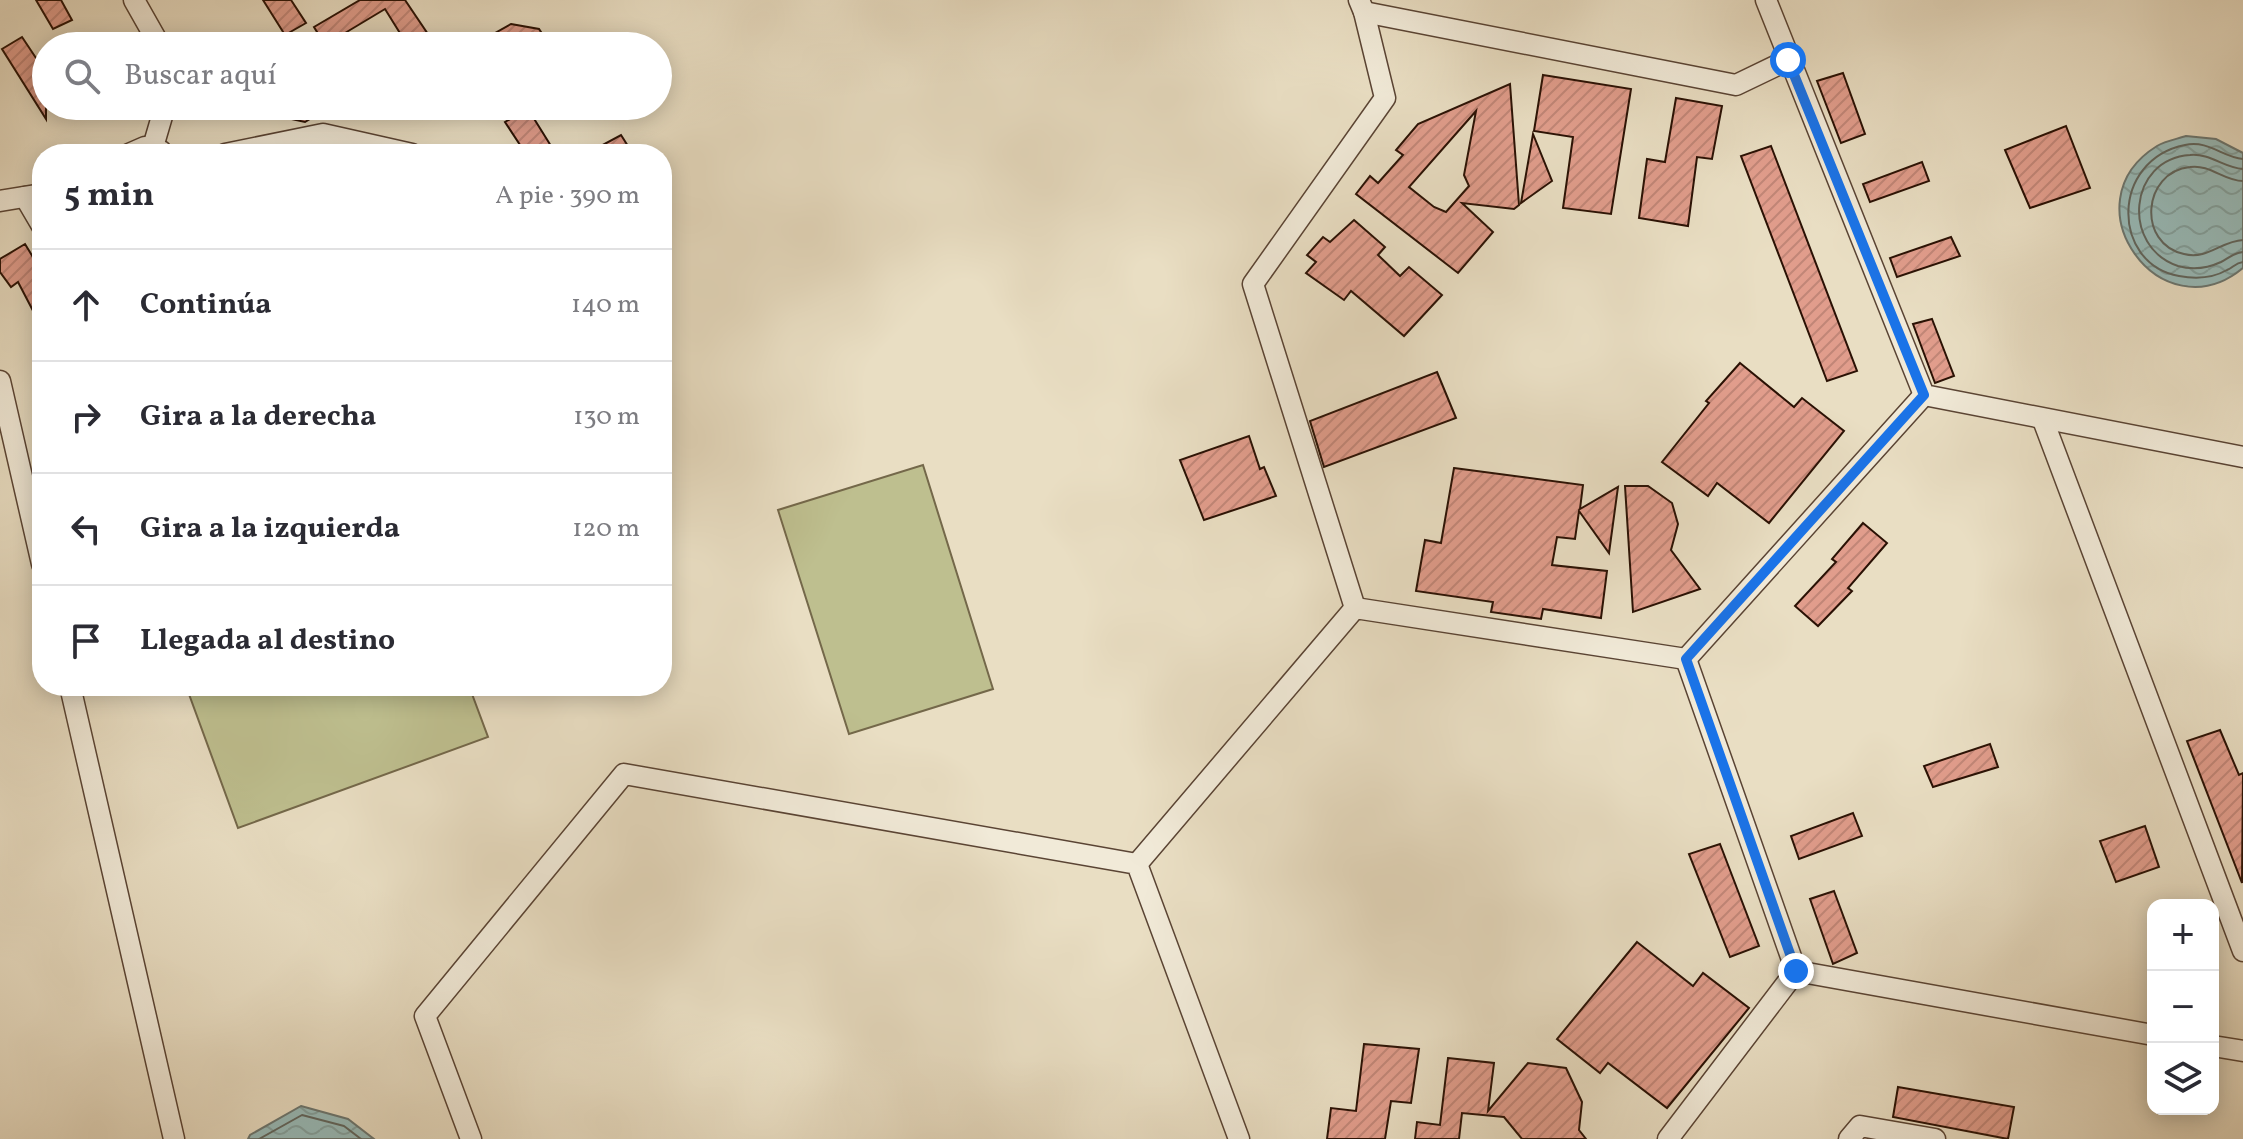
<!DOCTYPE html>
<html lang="es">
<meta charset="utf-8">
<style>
:root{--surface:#fff;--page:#f7f7f7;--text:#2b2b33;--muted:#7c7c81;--line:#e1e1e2}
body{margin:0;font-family:Vollkorn,serif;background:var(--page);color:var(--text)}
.controls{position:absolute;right:24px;bottom:24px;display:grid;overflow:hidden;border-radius:16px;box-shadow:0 4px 20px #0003}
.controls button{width:72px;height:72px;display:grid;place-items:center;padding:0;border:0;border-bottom:2px solid var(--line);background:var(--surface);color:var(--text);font:40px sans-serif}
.stop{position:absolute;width:24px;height:24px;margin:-18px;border:6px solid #1a73e8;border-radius:50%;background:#fff}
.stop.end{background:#1a73e8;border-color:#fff;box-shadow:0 2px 8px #0008}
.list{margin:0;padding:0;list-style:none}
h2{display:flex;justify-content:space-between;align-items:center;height:104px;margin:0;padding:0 32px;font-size:34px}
h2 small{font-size:26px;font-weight:400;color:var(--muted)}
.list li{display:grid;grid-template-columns:52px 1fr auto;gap:24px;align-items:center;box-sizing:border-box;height:112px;padding:0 32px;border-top:2px solid var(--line)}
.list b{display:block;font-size:30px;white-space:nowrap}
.list em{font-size:26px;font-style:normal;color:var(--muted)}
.icon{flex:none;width:44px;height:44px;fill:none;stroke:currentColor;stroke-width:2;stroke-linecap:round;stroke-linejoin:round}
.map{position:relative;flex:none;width:2243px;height:1139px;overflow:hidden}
.search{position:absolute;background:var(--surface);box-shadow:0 4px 20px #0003;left:32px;top:32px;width:640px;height:88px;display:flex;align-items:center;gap:20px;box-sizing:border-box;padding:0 28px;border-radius:44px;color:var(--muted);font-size:30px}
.panel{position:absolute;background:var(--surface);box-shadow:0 4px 20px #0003;left:32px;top:144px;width:640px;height:552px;border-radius:32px}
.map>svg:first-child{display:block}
.green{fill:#bebf8f;stroke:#74684a;stroke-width:2}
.water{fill:url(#water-waves);stroke:#6c7771;stroke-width:2}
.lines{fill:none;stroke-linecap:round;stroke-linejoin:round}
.shore{stroke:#61665e;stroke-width:2}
.building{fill:url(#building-hatch);stroke:#2a1104;stroke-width:2;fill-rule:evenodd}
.minor-casing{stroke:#5a4434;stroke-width:23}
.minor{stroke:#f1ead8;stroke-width:20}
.route{stroke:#1a73e8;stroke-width:10}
</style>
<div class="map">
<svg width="2243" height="1139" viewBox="0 0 2243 1139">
<defs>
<pattern id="water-waves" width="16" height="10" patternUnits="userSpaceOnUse" patternTransform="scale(2)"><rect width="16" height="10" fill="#98bbb9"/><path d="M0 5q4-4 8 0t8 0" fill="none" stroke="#83a09d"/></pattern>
<pattern id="building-hatch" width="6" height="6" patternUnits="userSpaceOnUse" patternTransform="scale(2)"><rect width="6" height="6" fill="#e19d8c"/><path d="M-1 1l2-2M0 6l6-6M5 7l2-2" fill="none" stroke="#c18677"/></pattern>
</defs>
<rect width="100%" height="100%" fill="#e9dec3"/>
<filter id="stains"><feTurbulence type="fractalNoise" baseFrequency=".0025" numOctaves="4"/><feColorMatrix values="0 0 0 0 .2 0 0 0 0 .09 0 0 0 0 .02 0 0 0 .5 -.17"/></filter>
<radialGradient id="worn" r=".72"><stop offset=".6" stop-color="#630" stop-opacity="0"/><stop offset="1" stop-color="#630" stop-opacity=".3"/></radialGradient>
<!-- green -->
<g class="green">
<polygon points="923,465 993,689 849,734 778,510"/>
<polygon points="186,686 469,686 488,737 238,828"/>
</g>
<!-- water -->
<g class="water">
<path d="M2186,136l30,3 27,14v115c-82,68 -178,-65 -86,-122 8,-5 20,-7 29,-10z"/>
<polygon points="301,1106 348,1119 374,1139 248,1139 250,1135"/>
</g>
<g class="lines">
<!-- shore -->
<g class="shore">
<path d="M2243,159c-21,-2 -34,-19 -58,-14 -75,15 -74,119 -6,131 16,3 34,2 48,-6 7,-3 8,-7 16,-8"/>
<path d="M2243,169c-19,-1 -33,-16 -53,-14 -62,4 -69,92 -12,111 14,4 30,2 43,-4 8,-4 12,-9 22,-10"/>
<path d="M2243,181c-19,0 -33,-17 -53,-14 -48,5 -53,77 -6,87 24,6 37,-13 59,-14"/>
<polyline points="259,1139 302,1115 344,1126 361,1139"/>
</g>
</g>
<!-- building -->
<g class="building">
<polygon points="36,0 61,0 72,20 53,29"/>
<polygon points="263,0 291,0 306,23 285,35"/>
<polygon points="360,0 405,0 436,46 408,46 385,9 325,45 314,27"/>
<polygon points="511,24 539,29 550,46 472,46"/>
<polygon points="22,37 46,73 46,119 2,49"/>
<polygon points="1843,73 1865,134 1841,143 1817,81"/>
<polygon points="1543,75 1631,89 1611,214 1563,208 1573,137 1534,131"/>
<path d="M1510,84l9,121 -5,4 -52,-6 31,29 -35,41 -102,-79 14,-18 8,7 25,-28 -7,-5 22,-26zM1476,111l-12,64 5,11 -23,26 -12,-5 -25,-20z"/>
<polygon points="1676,98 1722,106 1712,159 1697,157 1688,226 1639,218 1647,159 1665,162"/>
<polygon points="260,106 331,106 305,122 259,112"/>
<polygon points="528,109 556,154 526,154 505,122"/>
<polygon points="2066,126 2090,188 2030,208 2005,150"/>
<polygon points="1533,134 1552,181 1521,203"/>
<polygon points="621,135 633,154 586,154"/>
<polygon points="1771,146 1857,371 1827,381 1741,156"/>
<polygon points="1922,162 1929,181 1870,202 1863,184"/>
<polygon points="1354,220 1385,247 1378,255 1400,276 1409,267 1442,295 1404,336 1351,291 1344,300 1306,273 1316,262 1307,255 1323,237 1330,242"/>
<polygon points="1951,237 1960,256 1897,277 1890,258"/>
<polygon points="25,244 42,272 42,328 18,282 11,287 0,272 0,259"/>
<polygon points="1932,319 1954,376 1935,383 1913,324"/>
<polygon points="1740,363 1794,407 1802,398 1844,431 1769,523 1717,483 1708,496 1662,462 1709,403 1706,401"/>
<polygon points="1437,372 1456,418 1324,467 1310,421"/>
<polygon points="1249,436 1260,469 1264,467 1276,496 1204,520 1180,460"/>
<polygon points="1454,468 1583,485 1580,509 1618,487 1609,553 1579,511 1575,539 1557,537 1552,565 1607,571 1601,618 1543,609 1541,619 1491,612 1493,602 1416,591 1425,540 1441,543"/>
<polygon points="1625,486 1648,486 1672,503 1678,524 1671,550 1700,589 1633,612"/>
<polygon points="1863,523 1887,543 1848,588 1852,591 1818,626 1795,606 1836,562 1832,559"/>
<polygon points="2220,730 2239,775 2243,773 2242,883 2187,741"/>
<polygon points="1990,744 1998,767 1933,787 1924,766"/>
<polygon points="1853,813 1862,836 1799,859 1791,836"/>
<polygon points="2145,826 2159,867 2116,882 2100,841"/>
<polygon points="1720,844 1759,946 1730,957 1689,854"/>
<polygon points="1834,891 1857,953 1833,964 1810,899"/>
<polygon points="1637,942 1693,986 1703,973 1749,1008 1667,1108 1608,1063 1600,1073 1557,1039"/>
<polygon points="1364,1044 1419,1049 1411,1103 1391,1101 1385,1139 1327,1139 1331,1108 1356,1111"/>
<polygon points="1448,1058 1494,1063 1488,1111 1528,1063 1566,1068 1582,1102 1579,1130 1586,1139 1522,1139 1504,1117 1462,1113 1459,1139 1415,1139 1417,1122 1440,1125"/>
<polygon points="1898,1087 2014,1107 2008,1139 1893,1117"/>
</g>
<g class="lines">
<defs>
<g id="minor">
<polyline points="134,0 160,46"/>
<polyline points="1766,0 1924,395 2243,457"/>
<polyline points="1364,12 1736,85 1788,60"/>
<polyline points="153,147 165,106"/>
<polyline points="129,154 145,147 161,151"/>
<polyline points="225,154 323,134 412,154"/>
<polyline points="25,197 42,226"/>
<polyline points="0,201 42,194"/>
<polyline points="0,381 42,564"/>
<polyline points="2043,420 2243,951"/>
<polyline points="1355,608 1253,284 1385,98 1364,12 1359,0"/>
<polyline points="70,686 174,1139"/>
<polyline points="1137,864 1355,608 1686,659 1924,395"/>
<polyline points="1796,971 2153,1035"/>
<polyline points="2213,1046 2243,1051"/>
<polyline points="471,1139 425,1016 624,774 1137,864 1239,1139"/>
<polyline points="1668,1139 1796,971 1686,659"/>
<polyline points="1849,1139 1860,1126 1935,1139"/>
</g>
</defs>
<!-- minor casing -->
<use href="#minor" class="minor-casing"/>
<!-- minor -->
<use href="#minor" class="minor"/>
</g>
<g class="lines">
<!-- route -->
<polyline class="route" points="1788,60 1924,395 1686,659 1796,971"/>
</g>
<rect width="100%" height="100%" filter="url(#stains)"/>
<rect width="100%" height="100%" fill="url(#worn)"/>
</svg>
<div class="controls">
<button>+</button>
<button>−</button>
<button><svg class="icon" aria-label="layers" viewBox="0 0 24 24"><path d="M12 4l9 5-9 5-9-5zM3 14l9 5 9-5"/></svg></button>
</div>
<div class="stop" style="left:1788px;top:60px"></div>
<div class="stop end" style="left:1796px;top:971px"></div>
<div class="search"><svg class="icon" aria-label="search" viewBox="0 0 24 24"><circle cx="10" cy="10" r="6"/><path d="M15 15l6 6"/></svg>Buscar aquí</div>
<section class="panel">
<h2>5 min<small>A pie · 390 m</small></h2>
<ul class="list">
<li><svg class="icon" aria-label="ahead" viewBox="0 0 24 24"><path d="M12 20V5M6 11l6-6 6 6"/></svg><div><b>Continúa</b></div><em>140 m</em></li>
<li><svg class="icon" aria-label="right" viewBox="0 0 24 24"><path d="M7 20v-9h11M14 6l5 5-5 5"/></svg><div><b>Gira a la derecha</b></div><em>130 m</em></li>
<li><svg class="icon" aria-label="left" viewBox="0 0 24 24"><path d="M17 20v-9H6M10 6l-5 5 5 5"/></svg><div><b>Gira a la izquierda</b></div><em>120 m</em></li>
<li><svg class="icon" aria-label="arrive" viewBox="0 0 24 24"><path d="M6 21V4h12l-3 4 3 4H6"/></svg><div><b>Llegada al destino</b></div></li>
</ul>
</section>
</div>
